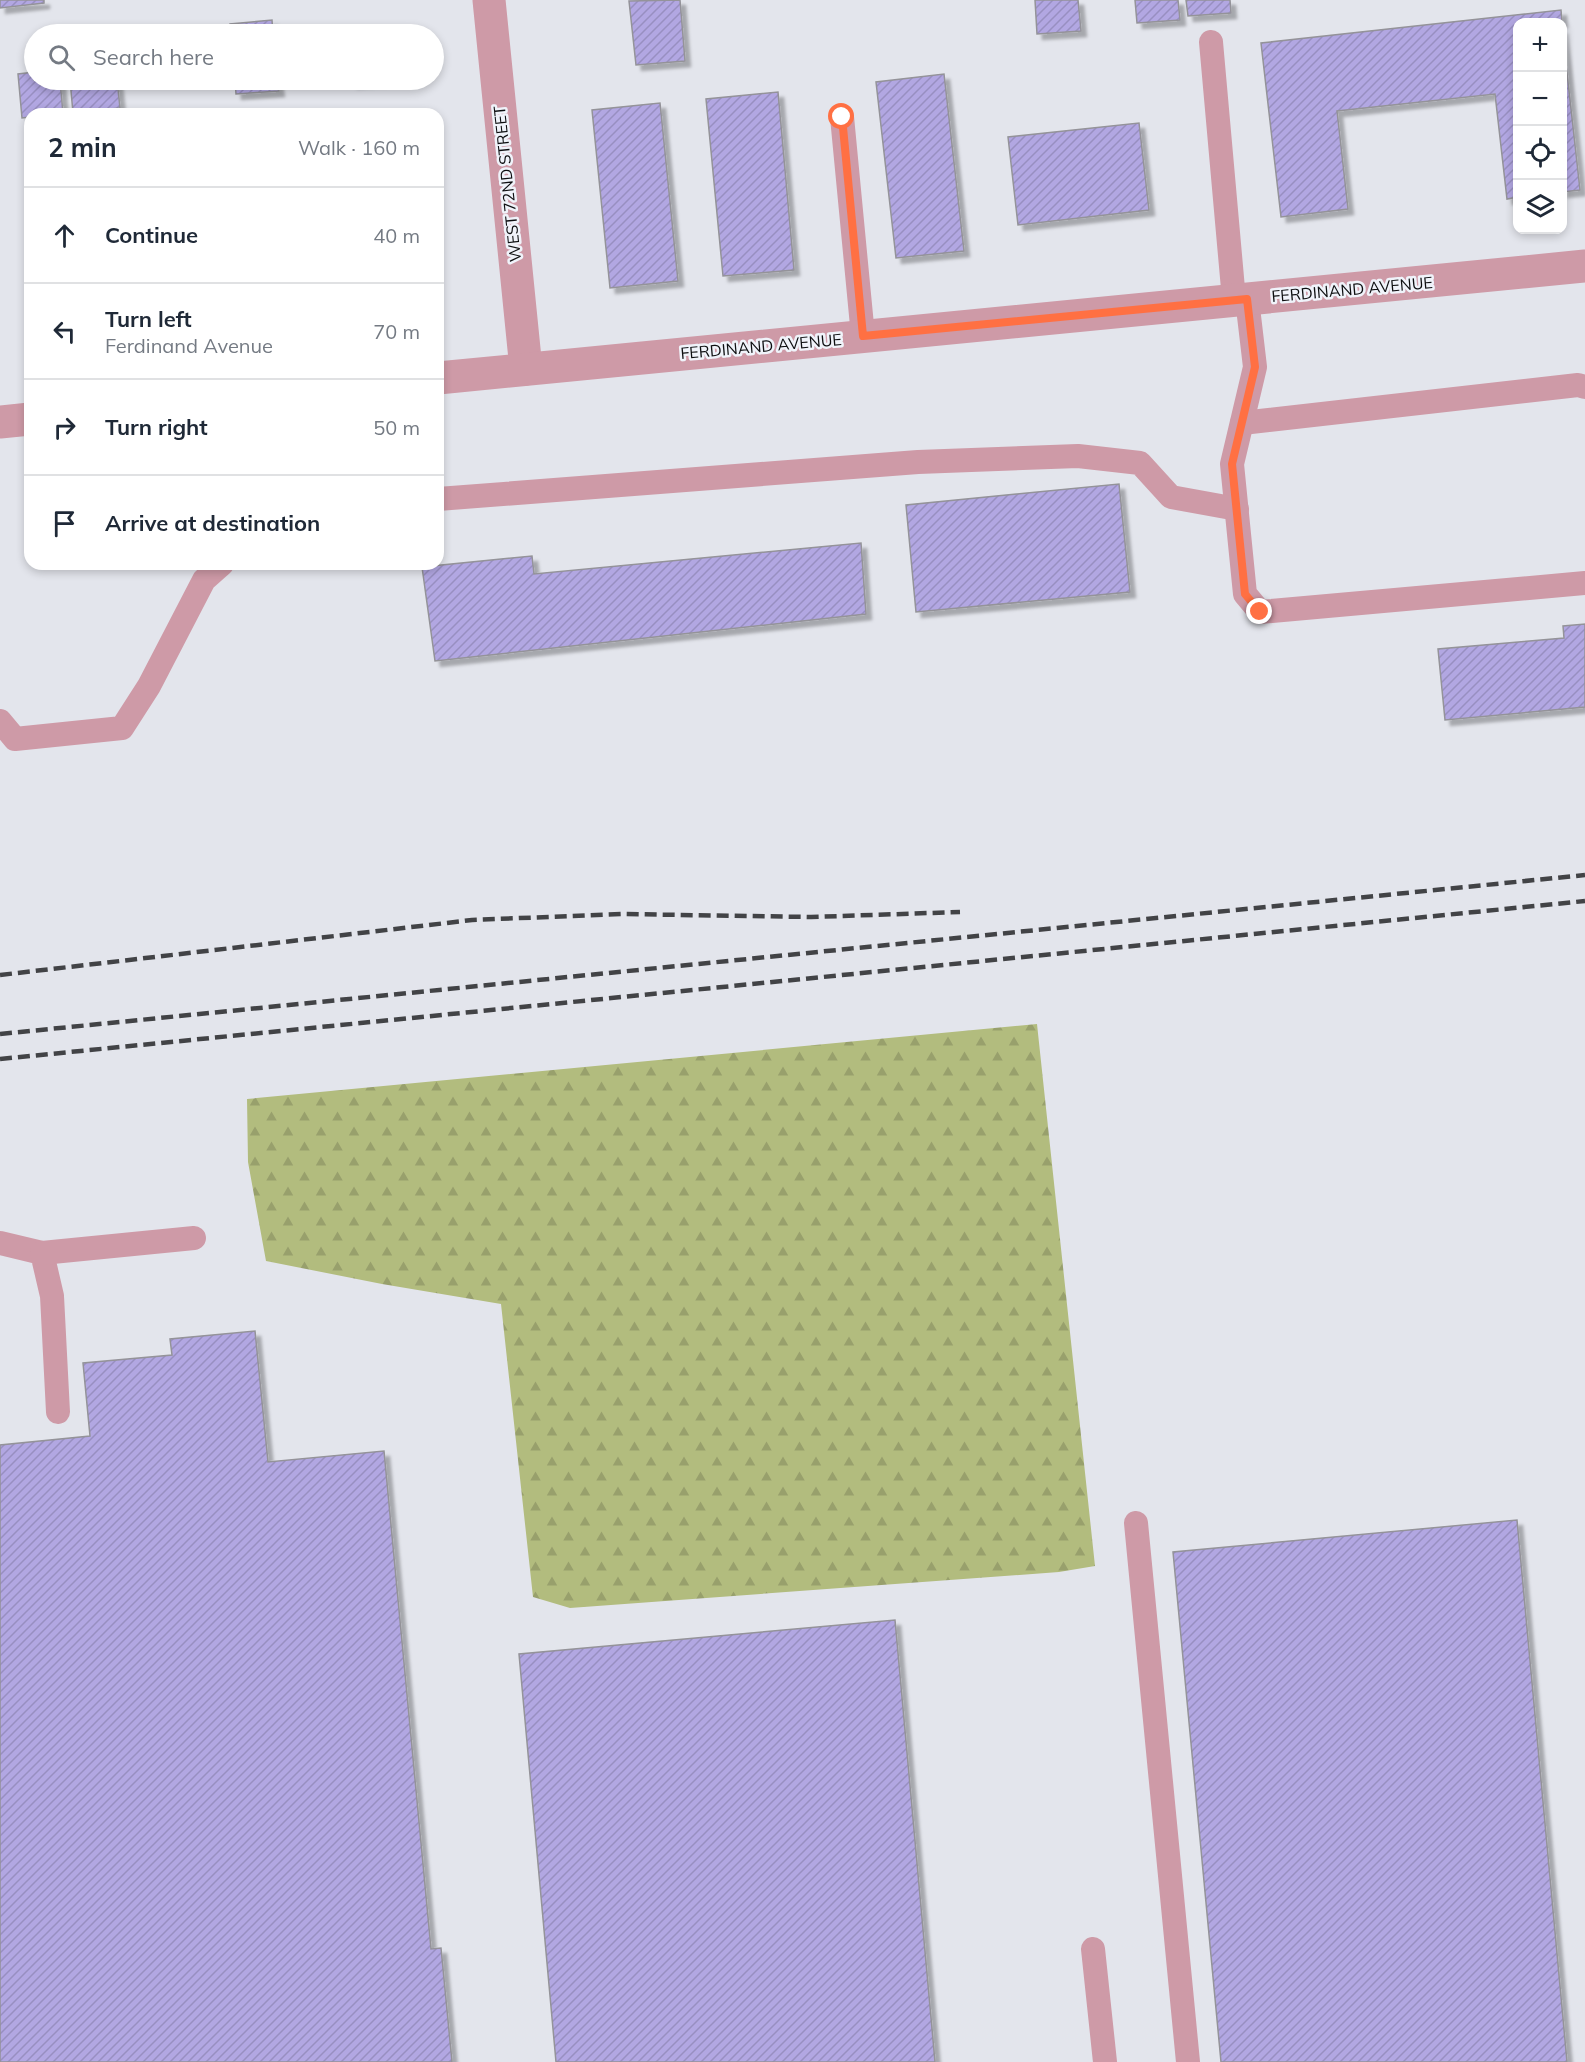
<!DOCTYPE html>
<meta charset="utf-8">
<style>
:root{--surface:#fff;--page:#f6f6f7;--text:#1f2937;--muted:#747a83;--line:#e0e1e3}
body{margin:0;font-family:Mulish,sans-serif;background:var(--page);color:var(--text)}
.controls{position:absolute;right:18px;top:18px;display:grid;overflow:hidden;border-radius:12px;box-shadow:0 3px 9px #0003}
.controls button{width:54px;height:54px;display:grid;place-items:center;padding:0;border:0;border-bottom:2px solid var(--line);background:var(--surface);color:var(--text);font:30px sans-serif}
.stop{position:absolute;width:18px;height:18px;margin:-14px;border:4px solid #ff7043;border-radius:50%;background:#fff}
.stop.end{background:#ff7043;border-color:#fff;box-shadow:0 2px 6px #0008}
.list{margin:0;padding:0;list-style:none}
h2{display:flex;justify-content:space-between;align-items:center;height:78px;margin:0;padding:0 24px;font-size:26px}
h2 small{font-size:20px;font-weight:400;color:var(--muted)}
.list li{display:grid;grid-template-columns:39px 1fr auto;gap:18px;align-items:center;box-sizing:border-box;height:96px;padding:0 24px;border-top:2px solid var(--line)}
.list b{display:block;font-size:22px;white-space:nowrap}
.list p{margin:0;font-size:20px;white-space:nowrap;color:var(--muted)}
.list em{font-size:20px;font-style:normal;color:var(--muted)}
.icon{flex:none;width:33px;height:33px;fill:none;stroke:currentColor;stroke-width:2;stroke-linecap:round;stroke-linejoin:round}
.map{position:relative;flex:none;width:1585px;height:2062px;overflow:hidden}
.search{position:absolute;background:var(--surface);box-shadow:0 3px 9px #0003;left:24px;top:24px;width:420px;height:66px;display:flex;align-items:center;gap:15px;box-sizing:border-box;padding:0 21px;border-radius:33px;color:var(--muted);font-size:22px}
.panel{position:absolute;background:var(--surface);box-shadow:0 3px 9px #0003;left:24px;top:108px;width:420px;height:462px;border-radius:18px}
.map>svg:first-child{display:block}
.forest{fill:url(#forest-firs)}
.building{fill:url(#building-hatch);stroke:#949399;stroke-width:1.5;filter:url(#shadow)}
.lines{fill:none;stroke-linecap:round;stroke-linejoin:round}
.lane{stroke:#ce9aa7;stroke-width:24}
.street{stroke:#ce9aa7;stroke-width:33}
.rail{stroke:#424346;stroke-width:4.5;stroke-dasharray:12 6;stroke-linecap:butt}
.route{stroke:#ff7043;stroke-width:8}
.labels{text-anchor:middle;stroke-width:5;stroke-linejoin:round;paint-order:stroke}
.street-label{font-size:16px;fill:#0d0e10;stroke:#f0f3fa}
</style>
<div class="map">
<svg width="1585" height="2062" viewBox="0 0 1585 2062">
<defs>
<pattern id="forest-firs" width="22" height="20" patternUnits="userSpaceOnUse" patternTransform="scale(1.5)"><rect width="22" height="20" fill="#b2bc7e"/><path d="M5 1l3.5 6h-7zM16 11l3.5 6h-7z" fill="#98a06c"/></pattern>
<pattern id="building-hatch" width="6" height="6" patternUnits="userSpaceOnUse" patternTransform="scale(1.5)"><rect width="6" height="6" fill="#b2a7e2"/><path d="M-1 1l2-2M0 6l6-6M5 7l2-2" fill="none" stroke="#988fc1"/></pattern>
<filter id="shadow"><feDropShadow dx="5.5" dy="5.5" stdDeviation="1.5" flood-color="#0004"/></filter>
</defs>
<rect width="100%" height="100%" fill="#e3e5ec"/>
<!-- forest -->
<polygon class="forest" points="1037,1024 1095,1566 1059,1572 570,1608 533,1597 501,1304 382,1284 266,1261 248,1162 247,1099"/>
<!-- building -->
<g class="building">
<polygon points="0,0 44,0 44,3 0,8"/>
<polygon points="680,0 685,61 636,65 629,1"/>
<polygon points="1035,0 1078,0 1081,31 1037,34"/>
<polygon points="1135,0 1178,0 1180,20 1137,23"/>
<polygon points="1186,0 1230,0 1231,13 1188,16"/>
<polygon points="1561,10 1562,22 1518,22 1518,197 1507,199 1495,94 1337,111 1348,209 1281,217 1261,43"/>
<polygon points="272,20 273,34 231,34 230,24"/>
<polygon points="1562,28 1580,190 1562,192"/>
<polygon points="34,72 34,80 60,80 63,114 30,114 30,117 22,118 18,74"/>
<polygon points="944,74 964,251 896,258 876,82"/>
<polygon points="70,80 117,80 120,108 73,113"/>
<polygon points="235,80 277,80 279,91 236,94"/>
<polygon points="352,80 388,80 352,83"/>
<polygon points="778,92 794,270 723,276 706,99"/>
<polygon points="660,103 678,281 610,288 592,110"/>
<polygon points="1139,123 1149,210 1018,225 1008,137"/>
<polygon points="1119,484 1130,592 916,612 906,505"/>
<polygon points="861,543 866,614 435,661 422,567 532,556 534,574"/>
<polygon points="1585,624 1585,707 1445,720 1438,649 1564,638 1563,626"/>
<polygon points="255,1331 268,1462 384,1451 431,1949 441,1948 452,2062 0,2062 0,1445 90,1436 83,1363 172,1355 170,1339"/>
<polygon points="1517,1520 1567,2062 1221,2062 1173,1552"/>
<polygon points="895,1620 935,2062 556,2062 519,1654"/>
</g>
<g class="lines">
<!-- lane -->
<g class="lane">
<polyline points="1211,42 1234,300"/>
<polyline points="842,117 863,336"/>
<polyline points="1247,299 1255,367 1232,464 1245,594 1260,612 1585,583"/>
<polyline points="1242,423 1578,385 1585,387"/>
<polyline points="438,499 918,462 1078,456 1140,463 1171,497 1237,509"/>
<polyline points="0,721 15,739 122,728 149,686 204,580 222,564"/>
<polyline points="0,1243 42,1253 52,1296 58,1412"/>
<polyline points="42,1253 194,1238"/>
<polyline points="1136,1523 1188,2062"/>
<polyline points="1093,1949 1105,2062"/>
</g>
<!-- street -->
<g class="street">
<polyline points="489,0 526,369"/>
<polyline points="438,378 1585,266"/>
<polyline points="0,422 30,419"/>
</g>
<!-- rail -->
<g class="rail">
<polyline points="0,975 472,920 621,914 811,917 960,912"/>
<polyline points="0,1034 1585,875"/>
<polyline points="0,1059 1585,901"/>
</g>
</g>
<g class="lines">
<!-- route -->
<polyline class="route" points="842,117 863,336 1247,299 1255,367 1232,464 1245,594 1260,612"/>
</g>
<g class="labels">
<!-- street labels -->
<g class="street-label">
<text transform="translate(507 184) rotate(-96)" y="6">WEST 72ND STREET</text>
<text transform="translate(1352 289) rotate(-5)" y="6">FERDINAND AVENUE</text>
<text transform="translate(761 346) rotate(-5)" y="6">FERDINAND AVENUE</text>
</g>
</g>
</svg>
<div class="controls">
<button>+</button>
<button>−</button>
<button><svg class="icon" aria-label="locate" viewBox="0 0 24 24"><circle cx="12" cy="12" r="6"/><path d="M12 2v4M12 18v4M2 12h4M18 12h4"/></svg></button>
<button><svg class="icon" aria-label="layers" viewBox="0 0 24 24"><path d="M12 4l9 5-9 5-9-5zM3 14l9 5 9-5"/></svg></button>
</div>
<div class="stop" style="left:842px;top:117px"></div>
<div class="stop end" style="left:1260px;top:612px"></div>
<div class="search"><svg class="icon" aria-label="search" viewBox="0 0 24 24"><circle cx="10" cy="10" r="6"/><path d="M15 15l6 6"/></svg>Search here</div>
<section class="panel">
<h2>2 min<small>Walk · 160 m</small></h2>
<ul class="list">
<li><svg class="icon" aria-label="ahead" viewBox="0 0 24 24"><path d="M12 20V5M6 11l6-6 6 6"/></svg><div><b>Continue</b></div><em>40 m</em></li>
<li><svg class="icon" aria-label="left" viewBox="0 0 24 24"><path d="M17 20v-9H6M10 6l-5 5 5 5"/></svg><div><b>Turn left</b><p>Ferdinand Avenue</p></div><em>70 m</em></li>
<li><svg class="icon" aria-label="right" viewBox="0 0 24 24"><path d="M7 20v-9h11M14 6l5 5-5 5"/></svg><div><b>Turn right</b></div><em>50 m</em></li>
<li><svg class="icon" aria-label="arrive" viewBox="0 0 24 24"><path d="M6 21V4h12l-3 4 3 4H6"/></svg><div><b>Arrive at destination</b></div></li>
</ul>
</section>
</div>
